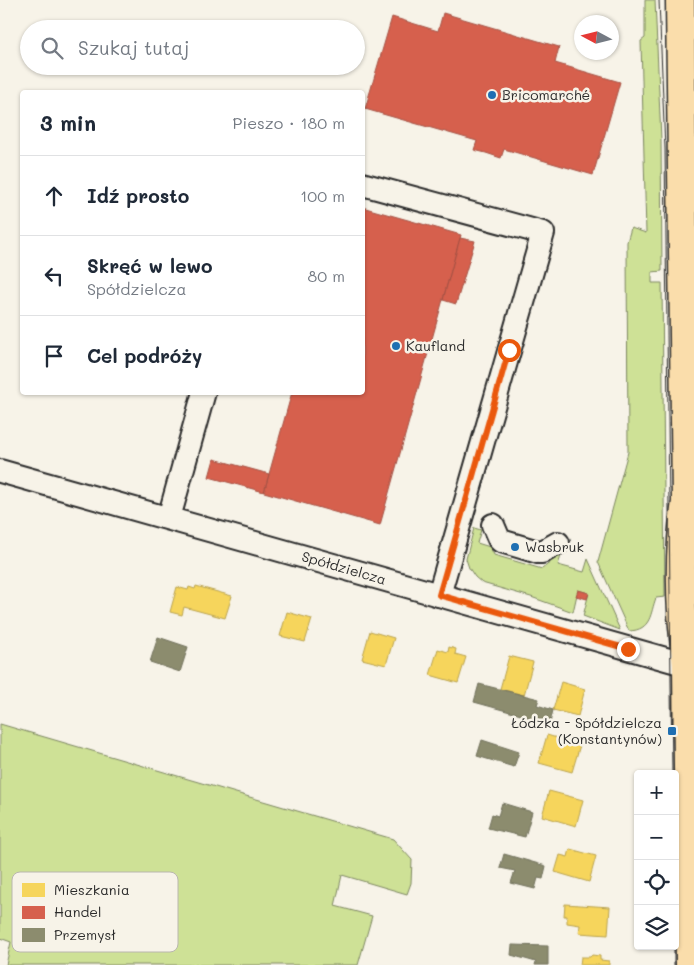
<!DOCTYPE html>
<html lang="pl">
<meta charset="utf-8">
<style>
:root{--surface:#fff;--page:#f6f6f7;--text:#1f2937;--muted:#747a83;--line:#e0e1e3}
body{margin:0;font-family:Mali,sans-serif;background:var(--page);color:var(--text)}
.controls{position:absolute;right:15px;bottom:15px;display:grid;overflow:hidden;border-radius:5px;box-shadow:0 1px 4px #0004}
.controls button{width:45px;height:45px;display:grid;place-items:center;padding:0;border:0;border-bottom:1px solid var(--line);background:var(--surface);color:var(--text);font:25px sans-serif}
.compass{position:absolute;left:574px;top:15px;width:45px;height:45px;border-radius:50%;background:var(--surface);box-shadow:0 1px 4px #0004;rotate:277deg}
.stop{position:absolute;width:15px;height:15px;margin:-11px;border:4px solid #ea580c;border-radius:50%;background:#fff}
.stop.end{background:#ea580c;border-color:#fff;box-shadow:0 1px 5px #0008}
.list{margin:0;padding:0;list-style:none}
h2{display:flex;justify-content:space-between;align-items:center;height:65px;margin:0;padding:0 20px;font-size:21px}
h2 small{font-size:16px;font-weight:400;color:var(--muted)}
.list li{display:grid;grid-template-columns:32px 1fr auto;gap:15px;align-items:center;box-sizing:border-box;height:80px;padding:0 20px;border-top:1px solid var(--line)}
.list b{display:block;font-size:19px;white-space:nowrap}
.list p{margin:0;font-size:16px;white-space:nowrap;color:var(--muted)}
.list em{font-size:16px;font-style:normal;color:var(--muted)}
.icon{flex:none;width:28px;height:28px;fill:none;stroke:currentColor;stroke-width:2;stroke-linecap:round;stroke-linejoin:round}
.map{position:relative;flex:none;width:694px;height:965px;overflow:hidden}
.search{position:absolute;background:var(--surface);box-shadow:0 1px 4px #0004;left:20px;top:20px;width:345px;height:55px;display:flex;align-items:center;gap:12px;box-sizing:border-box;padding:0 18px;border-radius:28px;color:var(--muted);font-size:19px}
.panel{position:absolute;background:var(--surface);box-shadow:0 1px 4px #0004;left:20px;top:90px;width:345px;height:305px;border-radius:5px}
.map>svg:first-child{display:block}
.green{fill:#cee196;stroke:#7c8660}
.homes{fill:#f6d55c;stroke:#b9a24d}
.shops{fill:#d6604d;stroke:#a35043}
.industry{fill:#8c8c6e;stroke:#6f6f5a}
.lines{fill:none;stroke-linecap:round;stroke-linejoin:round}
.minor-casing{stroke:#2b2b2b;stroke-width:26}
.major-casing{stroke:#2b2b2b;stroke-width:31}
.minor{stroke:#f7f3e8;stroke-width:22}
.major{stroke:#faddab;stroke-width:28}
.tram{stroke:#2b2b2b;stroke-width:1}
.route{stroke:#ea580c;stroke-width:6}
.poi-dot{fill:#1f6fb2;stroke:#f7f3e8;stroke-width:2}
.labels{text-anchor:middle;stroke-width:5;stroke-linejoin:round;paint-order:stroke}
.poi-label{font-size:14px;fill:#2b2b2b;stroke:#f7f3e8;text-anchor:start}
.street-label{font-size:14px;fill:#2b2b2b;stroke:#f7f3e8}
.key{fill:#f7f3e8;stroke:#bab7af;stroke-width:1}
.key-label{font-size:14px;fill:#2b2b2b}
</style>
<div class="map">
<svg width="694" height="965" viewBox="0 0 694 965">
<rect width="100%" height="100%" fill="#f7f3e8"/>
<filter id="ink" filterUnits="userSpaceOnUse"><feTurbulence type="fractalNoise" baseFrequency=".02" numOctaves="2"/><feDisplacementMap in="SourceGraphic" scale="10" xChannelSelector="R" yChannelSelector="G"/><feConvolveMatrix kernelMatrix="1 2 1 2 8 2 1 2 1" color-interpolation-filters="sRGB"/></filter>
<g filter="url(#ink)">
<!-- green -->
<g class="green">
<path d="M645,0h10l6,140 1,131 -10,1v11h10l3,314 -9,1c-6,15 -4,32 -27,33l-31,-69 30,-110 -1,-210 4,-14 15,5 -5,-192 4,-3z"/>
<polygon points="474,528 481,530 477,543 490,547 494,555 542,569 562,553 558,565 584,572 588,559 620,630 583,616 589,593 578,590 573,612 531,597 482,583 475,577 469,568 466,559"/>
<polygon points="0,724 393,839 412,860 411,883 407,894 342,875 335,906 372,916 358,965 6,965 11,942 0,938"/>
</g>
<!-- homes -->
<g class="homes">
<polygon points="196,586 232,596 225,618 184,607 182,615 170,612 177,587 188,590 189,587 195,589"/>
<polygon points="287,612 312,619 305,642 280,636"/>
<polygon points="370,631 394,638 386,665 362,659"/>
<polygon points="449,647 456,649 455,654 466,657 458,683 430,675 438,649 448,652"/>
<polygon points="509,656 533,662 524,695 500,689"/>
<polygon points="561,682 585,689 578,716 553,710"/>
<polygon points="547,735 580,745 572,772 539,763"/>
<polygon points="549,791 583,800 576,826 542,816"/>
<polygon points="570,849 596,856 589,882 555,872 560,855 568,857"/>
<polygon points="565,904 610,907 608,935 579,933 580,925 567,923 567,916 564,916"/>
<polygon points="592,955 600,956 600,960 609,961 609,965 580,965 581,957 590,957"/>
</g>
<!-- shops -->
<g class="shops">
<polygon points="443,13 559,47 555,63 620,82 593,175 504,149 501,158 486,153 474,150 477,141 365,109 392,17 438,31"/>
<polygon points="362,207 461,235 380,525 264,492 292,392 362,392"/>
<polygon points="460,238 475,241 456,304 443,300"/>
<polygon points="214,459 269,474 264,492 209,477"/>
<polygon points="578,590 589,593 587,599 576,596"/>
</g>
<!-- industry -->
<g class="industry">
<polygon points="158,637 188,647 180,672 150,662"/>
<polygon points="479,684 539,699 537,705 553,710 550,723 474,702"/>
<polygon points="482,740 519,752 514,767 477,756"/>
<polygon points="502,803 532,812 525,837 488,828 492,814 498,816"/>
<polygon points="504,854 546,866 543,879 538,878 535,889 511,883 515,871 500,868"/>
<polygon points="512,945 548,946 548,965 535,965 536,962 511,955"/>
</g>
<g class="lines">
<defs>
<g id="minor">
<polyline points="362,184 543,233 439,595"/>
<polyline points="0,471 687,665"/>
<polyline points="169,518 204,392"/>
<polyline points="493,525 499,539 501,541 538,552 542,552 558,543"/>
</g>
<path id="major" d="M680,0l6,502c-8,53 -6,109 1,163l3,300"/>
</defs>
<!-- minor casing -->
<use href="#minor" class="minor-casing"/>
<!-- major casing -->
<use href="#major" class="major-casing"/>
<!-- minor -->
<use href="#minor" class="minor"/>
<!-- major -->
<use href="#major" class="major"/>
<!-- tram -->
<g class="tram">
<polyline points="659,0 665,149 672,774"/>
<polyline points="674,946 674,965"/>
</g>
</g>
</g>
<g class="lines" filter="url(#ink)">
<!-- route -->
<polyline class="route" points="509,350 439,595 628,649"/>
</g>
<!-- markers -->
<g class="poi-dot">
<circle cx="492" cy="95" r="5"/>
<circle cx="396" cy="346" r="5"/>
<circle cx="515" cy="547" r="5"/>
<rect x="667" y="726" width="10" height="10" rx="2.5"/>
</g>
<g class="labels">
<!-- poi labels -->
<g class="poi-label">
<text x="502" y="100">Bricomarché</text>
<text x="406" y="351">Kaufland</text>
<text x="525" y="552">Wasbruk</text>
<text x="662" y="728" text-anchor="end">Łódzka - Spółdzielcza<tspan x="662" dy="16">(Konstantynów)</tspan></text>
</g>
<!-- street labels -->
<g class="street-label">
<text transform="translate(344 568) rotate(16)" y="5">Spółdzielcza</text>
</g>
</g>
<!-- legend -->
<rect x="12" y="872" width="166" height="80" rx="8" class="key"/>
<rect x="22" y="883" width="23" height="14" fill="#f6d55c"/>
<rect x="22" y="906" width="23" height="13" fill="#d6604d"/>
<rect x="22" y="928" width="23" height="14" fill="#8c8c6e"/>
<g class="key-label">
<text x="54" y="895">Mieszkania</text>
<text x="54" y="917">Handel</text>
<text x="54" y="940">Przemysł</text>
</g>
</svg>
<div class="controls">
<button>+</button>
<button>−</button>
<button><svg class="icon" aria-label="locate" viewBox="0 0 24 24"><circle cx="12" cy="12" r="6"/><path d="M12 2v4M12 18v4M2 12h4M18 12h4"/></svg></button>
<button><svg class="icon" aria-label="layers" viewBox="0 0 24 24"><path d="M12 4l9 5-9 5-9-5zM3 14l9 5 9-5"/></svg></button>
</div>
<svg class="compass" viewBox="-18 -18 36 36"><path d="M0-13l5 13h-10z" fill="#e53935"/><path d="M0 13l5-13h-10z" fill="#747a83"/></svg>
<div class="stop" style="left:509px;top:350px"></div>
<div class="stop end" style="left:628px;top:649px"></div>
<div class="search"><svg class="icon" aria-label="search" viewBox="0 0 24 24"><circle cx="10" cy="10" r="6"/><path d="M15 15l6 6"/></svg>Szukaj tutaj</div>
<section class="panel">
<h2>3 min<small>Pieszo · 180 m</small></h2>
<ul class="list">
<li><svg class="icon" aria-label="ahead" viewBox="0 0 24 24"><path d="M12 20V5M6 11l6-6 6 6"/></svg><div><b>Idź prosto</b></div><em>100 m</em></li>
<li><svg class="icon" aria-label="left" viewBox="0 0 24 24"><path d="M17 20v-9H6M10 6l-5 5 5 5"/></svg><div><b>Skręć w lewo</b><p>Spółdzielcza</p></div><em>80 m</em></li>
<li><svg class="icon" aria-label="arrive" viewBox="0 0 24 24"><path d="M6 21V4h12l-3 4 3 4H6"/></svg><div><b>Cel podróży</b></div></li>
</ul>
</section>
</div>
